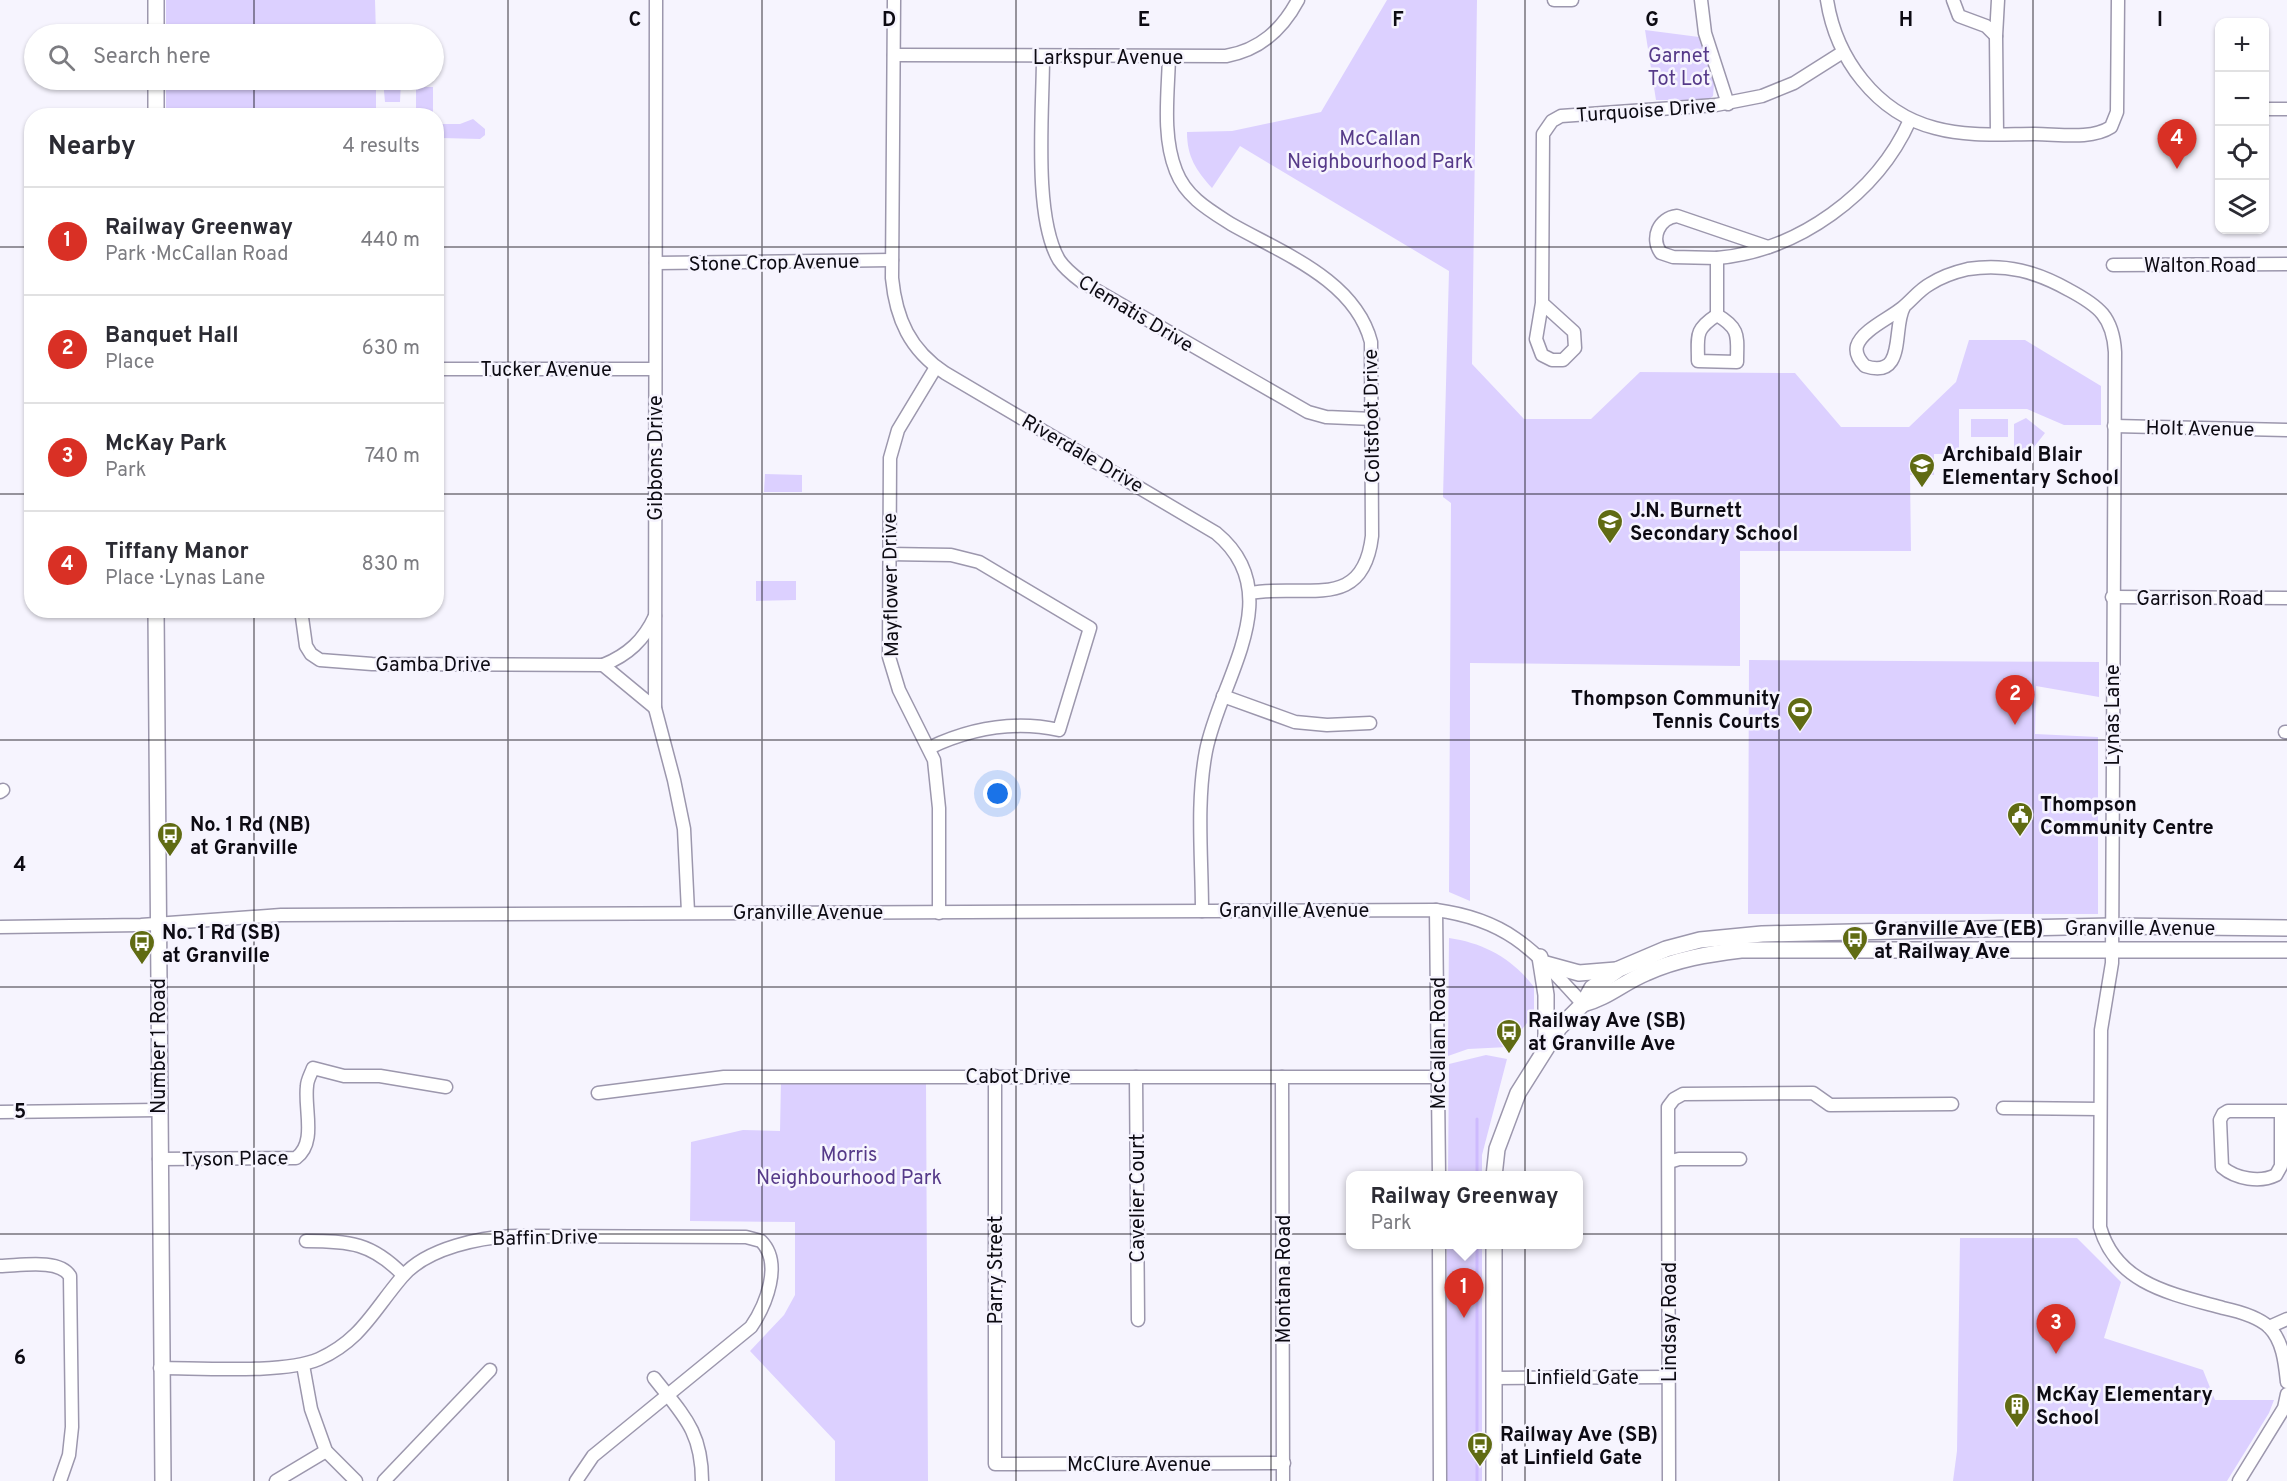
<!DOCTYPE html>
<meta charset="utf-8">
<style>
:root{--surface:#fff;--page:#f7f7f7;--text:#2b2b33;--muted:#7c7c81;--line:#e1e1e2;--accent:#d93025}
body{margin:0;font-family:Overpass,sans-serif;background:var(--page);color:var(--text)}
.controls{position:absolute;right:18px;top:18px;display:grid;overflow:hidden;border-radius:12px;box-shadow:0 2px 4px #0004}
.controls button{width:54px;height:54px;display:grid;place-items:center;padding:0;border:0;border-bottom:2px solid var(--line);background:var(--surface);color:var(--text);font:30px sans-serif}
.you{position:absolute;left:998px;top:794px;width:21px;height:21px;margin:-15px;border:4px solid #fff;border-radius:50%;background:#1a73e8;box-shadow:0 0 0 9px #1a73e833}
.badge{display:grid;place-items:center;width:39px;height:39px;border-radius:50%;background:var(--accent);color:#fff;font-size:20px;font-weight:700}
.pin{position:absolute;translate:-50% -50px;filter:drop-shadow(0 2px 3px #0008)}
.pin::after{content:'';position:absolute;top:32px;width:21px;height:18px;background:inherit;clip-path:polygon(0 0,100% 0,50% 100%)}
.popup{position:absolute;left:1346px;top:1171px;width:237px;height:78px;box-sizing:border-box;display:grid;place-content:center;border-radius:12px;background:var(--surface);filter:drop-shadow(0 2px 4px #0005);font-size:20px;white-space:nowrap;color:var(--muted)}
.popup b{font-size:22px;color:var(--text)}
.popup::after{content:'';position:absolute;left:50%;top:100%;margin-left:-12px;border:12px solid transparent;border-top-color:var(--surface)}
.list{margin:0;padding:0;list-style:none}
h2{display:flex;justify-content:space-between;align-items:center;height:78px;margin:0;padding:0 24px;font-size:26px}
h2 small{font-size:20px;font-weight:400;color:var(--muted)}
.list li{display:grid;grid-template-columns:39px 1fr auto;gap:18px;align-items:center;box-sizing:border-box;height:108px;padding:0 24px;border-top:2px solid var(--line)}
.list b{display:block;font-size:22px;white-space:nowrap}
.list p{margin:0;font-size:20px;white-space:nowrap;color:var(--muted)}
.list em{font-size:20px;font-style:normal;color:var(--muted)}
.icon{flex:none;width:33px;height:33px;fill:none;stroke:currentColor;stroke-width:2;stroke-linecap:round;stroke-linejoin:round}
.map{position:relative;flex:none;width:2287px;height:1481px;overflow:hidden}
.search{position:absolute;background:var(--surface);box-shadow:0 2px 4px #0004;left:24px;top:24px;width:420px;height:66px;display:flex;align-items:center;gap:15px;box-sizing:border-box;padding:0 21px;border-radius:33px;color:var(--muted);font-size:22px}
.panel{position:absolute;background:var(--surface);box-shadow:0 2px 4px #0004;left:24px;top:108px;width:420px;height:510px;border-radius:24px}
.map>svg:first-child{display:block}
.green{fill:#dcd0ff}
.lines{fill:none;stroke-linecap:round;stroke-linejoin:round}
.stream{stroke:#cdbafe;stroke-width:3}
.minor-casing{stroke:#9c97ad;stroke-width:15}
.major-casing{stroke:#9c97ad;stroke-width:18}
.minor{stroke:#fff;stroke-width:12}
.major{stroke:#fff;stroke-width:15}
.grid{fill:none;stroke:#0d0b13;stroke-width:1.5;stroke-opacity:0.55}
.labels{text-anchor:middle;stroke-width:5;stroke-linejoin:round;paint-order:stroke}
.park-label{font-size:20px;fill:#563a89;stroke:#f6f4fe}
.street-label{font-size:20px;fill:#0d0b13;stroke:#f6f4fe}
.poi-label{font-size:20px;font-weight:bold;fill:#0d0b13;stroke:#f6f4fe;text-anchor:start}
.grid-label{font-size:20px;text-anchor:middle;font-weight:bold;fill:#0d0b13;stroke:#f6f4fe;stroke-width:5;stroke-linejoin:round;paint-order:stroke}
</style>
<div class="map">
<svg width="2287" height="1481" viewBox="0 0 2287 1481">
<rect width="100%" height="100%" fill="#f6f4fe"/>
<!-- green -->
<g class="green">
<polygon points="166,0 375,0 376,34 166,34"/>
<path d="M1387,0h90l-5,364 52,55h67l49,-47 155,1 46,54h68l47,-45 13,-42h56l76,46v39h-37l-37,-16h-68v45h-25v21h-24l1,76h-171v115l-270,-3v238l-21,-9 2,-389 -8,-6 6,-226 -209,-125 -28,42c-16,-18 -25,-31 -25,-56l45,-1 89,-19z"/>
<polygon points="1645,30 1699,37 1714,84 1713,96 1708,100 1656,100"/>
<rect x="166" y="80" width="210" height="35"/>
<polygon points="383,80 401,80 400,102 385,102"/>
<rect x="416" y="87" width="17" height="25"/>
<polygon points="473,119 485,129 485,135 480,139 442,138 442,124 460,124"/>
<polygon points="2026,418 2045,433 2030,452 2014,452 2014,424"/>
<rect x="1971" y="419" width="37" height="18"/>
<polygon points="765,474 802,475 802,492 764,492"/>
<polygon points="756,581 796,581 796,600 756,601"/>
<polygon points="1749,660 2099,662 2099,697 2036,686 2035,734 2098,737 2098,914 1748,914"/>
<path d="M1449,938c35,5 64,21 85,49v27l-26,33 -40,2 -20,7z"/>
<polygon points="1486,1055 1507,1059 1482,1155 1482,1175 1448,1175 1449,1064"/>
<polygon points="781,1081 926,1082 928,1481 835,1481 835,1441 750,1351 784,1315 795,1295 795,1222 690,1221 691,1142 743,1130 780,1131"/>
<polygon points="1960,1238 2077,1238 2121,1282 2104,1338 2203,1370 2215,1400 2274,1400 2269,1413 2227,1481 1953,1481 1957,1451"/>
<polygon points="1447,1245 1482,1245 1482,1481 1445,1481"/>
</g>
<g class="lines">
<!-- stream -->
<g class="stream">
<polyline points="1477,1119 1477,1176"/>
<polyline points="1477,1244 1477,1481"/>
</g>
<defs>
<g id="minor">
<polyline points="656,0 655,708 674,780 684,829 688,912"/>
<path d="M894,0l-2,278c4,41 18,72 53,95l271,160c74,61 4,146 -10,218 -10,52 -4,107 -4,160"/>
<polyline points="1554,0 1572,0"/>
<polyline points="1701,0 1705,33 1728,104"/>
<path d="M1827,0c9,58 49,113 108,128 33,9 67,6 100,6 24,0 56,6 76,-7l6,-15 1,-112"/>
<polyline points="1953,0 1959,16 1986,26 1996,36 1998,0"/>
<polyline points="1996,36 1997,134"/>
<path d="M894,55l332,1c34,-6 56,-26 72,-56"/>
<path d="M1043,57c0,53 -10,159 16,203 6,9 15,16 23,22l226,130 18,5 47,2"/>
<path d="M1169,57c-1,37 -7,79 7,114 10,26 33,39 55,53 51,29 124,56 140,118l1,194c-9,77 -66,47 -122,57"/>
<polyline points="2264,109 2287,109"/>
<path d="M1717,258l-44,-1 -12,-4c-11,-15 -2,-35 16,-37l91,31"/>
<polyline points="656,263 892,260"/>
<polyline points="2113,265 2287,264"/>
<polyline points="1542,303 1574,332 1575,348 1563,360 1552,360 1542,355 1536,339 1542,303 1543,134 1552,121 1561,116 1716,105 1762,96 1794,83 1843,52"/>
<path d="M1904,307c-12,20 3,73 -39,59 -5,-5 -10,-12 -8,-20 5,-16 33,-28 45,-38 10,-8 17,-18 28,-24 11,-7 25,-12 38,-15 38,-6 69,3 101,21 30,16 44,27 46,62l-3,611 -11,67 -1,197c16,57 72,67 123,81 14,3 34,8 46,19 14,14 16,36 18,55"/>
<path d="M1717,315v-57c81,-7 160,-64 193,-138"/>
<path d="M1717,315c24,14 20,22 20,47l-39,-1c0,-25 -4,-31 19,-46z"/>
<polyline points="936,367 898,430 890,458 889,657 899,690 934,760 939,808 939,913"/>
<polyline points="436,369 655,369"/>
<polyline points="2114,426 2287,430"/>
<path d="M889,554l62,1 28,7 111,66 -31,102c-46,-10 -88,-2 -130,18"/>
<polyline points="2112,597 2287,598"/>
<polyline points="301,610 306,646 311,654 320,660 372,664 603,665 655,708"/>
<path d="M603,665c25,-10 41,-25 52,-49"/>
<polyline points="1223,696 1295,722 1327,725 1370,723"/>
<polyline points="2285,732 2287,732"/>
<polyline points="0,792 3,790"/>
<polyline points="1436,910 1439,1176"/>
<path d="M0,927l141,-2 140,-10 1155,-5c74,10 99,42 147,94"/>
<polyline points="995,1076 995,1464 1284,1463"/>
<polyline points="1136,1077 1138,1320"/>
<polyline points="1282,1077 1283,1481"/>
<polyline points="598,1093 724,1077 1439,1077"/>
<polyline points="2003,1108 2100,1109"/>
<path d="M2281,1111v55l-5,9c-16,8 -40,4 -54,-8l-2,-47 3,-6 5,-3h59"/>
<polyline points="0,1112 158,1110"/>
<path d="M159,1159l137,-1c21,-15 8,-49 11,-72 0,-6 4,-12 6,-18l31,8h36l66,11"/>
<polyline points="1669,1162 1679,1159 1740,1159"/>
<path d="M306,1241c44,0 66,2 97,34"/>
<polyline points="1439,1244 1440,1481"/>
<path d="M0,1266c18,0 59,-8 70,10l2,151 -3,28 -9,26"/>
<polyline points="2269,1327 2287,1319"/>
<polyline points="303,1365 311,1409 326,1451 356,1481"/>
<path d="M160,1368c40,0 125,6 159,-9 42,-19 54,-48 83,-82 24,-29 81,-41 117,-41l227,1 15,4c22,22 5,64 -10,86l-158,129 -17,25"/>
<path d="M654,1378c29,37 48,53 48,103"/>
<polyline points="1494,1378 1669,1377"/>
<polyline points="276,1481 326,1451"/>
<polyline points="384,1481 490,1370"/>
<polyline points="1669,1481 1668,1107 1674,1099 1683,1094 1813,1093 1830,1105 1952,1104"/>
<polyline points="2239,1481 2284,1408 2287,1394"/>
</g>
<g id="major">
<polyline points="156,34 156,0"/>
<polyline points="156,116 156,80"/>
<polyline points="156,610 163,1481"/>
<polyline points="1540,957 1546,995 1546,1045"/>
<polyline points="1546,964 1579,973 1616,970"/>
<path d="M1583,1004c24,-6 41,-22 63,-31 31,-14 62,-19 95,-23h546"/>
<polyline points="1494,1176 1497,1149 1518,1093 1559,1028 1583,1004 1592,988 1619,969 1666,949 1700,940 1762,934 2112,926 2287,928"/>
<polyline points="1494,1244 1494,1481"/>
</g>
</defs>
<!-- minor casing -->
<use href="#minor" class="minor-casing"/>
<!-- major casing -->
<use href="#major" class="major-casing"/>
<!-- minor -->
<use href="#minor" class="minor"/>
<!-- major -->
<use href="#major" class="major"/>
</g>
<!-- grid -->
<path class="grid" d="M254,0v34M508,0v1481M762,0v1481M1016,0v1481M1271,0v1481M1525,0v1481M1779,0v1481M2033,0v1481M254,80v36M0,247h32M436,247h1851M0,494h32M436,494h1851M254,610v871M0,740h2287M0,987h2287M0,1234h2287"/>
<!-- icons -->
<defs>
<symbol id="school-pin" viewBox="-11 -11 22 30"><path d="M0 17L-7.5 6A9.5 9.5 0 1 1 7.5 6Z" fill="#606b13" stroke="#f6f4fe"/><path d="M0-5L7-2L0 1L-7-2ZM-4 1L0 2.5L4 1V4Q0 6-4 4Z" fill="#fff"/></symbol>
<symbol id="stadium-pin" viewBox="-11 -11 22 30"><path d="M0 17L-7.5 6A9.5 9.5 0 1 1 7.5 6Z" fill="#606b13" stroke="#f6f4fe"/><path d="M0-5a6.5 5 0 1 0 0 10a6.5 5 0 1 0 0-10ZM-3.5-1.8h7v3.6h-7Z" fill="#fff"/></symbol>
<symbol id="civic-pin" viewBox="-11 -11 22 30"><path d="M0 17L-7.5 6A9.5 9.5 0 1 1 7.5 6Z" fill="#606b13" stroke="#f6f4fe"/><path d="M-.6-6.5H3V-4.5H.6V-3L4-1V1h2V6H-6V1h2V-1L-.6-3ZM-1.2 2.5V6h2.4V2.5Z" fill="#fff"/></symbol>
<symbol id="bus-pin" viewBox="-11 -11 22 30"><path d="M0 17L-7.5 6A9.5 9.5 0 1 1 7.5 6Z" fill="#606b13" stroke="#f6f4fe"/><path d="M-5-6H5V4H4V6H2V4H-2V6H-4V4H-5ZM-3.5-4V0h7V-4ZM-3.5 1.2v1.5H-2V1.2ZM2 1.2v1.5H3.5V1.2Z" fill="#fff"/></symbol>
<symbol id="building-pin" viewBox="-11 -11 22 30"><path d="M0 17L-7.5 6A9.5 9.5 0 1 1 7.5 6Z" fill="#606b13" stroke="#f6f4fe"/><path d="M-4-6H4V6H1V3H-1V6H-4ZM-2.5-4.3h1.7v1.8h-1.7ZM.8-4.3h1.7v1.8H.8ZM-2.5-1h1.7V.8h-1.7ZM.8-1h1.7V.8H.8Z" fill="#fff"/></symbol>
</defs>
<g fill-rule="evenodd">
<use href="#school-pin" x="1907" y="451" width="30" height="40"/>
<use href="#school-pin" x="1595" y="507" width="30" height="40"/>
<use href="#stadium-pin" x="1785" y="695" width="30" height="40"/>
<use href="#civic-pin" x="2005" y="800" width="30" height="40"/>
<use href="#bus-pin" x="155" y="820" width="30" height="40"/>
<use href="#bus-pin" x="1840" y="924" width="30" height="40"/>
<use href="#bus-pin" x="127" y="928" width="30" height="40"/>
<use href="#bus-pin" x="1494" y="1017" width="30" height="40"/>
<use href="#building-pin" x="2002" y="1391" width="30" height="40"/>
<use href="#bus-pin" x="1465" y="1430" width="30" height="40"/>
</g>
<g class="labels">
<!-- park labels -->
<g class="park-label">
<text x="1679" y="62">Garnet<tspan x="1679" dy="23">Tot Lot</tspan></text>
<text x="1380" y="145">McCallan<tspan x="1380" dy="23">Neighbourhood Park</tspan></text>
<text x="849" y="1161">Morris<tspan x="849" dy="23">Neighbourhood Park</tspan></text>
</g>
<!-- street labels -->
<g class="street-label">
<text x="1108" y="64">Larkspur Avenue</text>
<text transform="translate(1646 110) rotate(-4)" y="7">Turquoise Drive</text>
<text transform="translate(774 262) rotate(-1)" y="7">Stone Crop Avenue</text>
<text x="2200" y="272">Walton Road</text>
<text transform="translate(1136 313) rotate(31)" y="7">Clematis Drive</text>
<text x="546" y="376">Tucker Avenue</text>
<text transform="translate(1371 416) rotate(-91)" y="7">Coltsfoot Drive</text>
<text transform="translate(2200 428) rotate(1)" y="7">Holt Avenue</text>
<text transform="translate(1083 453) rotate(30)" y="7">Riverdale Drive</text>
<text transform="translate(655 458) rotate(-90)" y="7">Gibbons Drive</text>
<text transform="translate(890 585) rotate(-91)" y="7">Mayflower Drive</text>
<text x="2200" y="605">Garrison Road</text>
<text x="433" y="671">Gamba Drive</text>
<text transform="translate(2112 715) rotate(-90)" y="7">Lynas Lane</text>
<text x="1294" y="917">Granville Avenue</text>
<text x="808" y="919">Granville Avenue</text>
<text x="2140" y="935">Granville Avenue</text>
<text transform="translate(1438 1043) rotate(-90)" y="7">McCallan Road</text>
<text transform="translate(158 1046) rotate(-90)" y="7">Number 1 Road</text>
<text x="1018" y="1083">Cabot Drive</text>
<text transform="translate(235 1158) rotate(-1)" y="7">Tyson Place</text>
<text transform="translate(1137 1198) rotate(-90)" y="7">Cavelier Court</text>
<text transform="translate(545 1237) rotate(-1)" y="7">Baffin Drive</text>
<text transform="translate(995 1270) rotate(-90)" y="7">Parry Street</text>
<text transform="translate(1283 1279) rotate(-90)" y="7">Montana Road</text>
<text transform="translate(1669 1322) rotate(-90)" y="7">Lindsay Road</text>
<text x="1582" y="1384">Linfield Gate</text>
<text x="1139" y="1471">McClure Avenue</text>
</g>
<!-- poi labels -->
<g class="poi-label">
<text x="1942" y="461">Archibald Blair<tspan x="1942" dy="23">Elementary School</tspan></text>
<text x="1630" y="517">J.N. Burnett<tspan x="1630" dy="23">Secondary School</tspan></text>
<text x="1780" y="705" text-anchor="end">Thompson Community<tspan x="1780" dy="23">Tennis Courts</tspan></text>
<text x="2040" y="811">Thompson<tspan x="2040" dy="23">Community Centre</tspan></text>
<text x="190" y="831">No. 1 Rd (NB)<tspan x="190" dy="23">at Granville</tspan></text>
<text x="1874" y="935">Granville Ave (EB)<tspan x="1874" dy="23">at Railway Ave</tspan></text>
<text x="162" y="939">No. 1 Rd (SB)<tspan x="162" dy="23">at Granville</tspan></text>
<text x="1528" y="1027">Railway Ave (SB)<tspan x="1528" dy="23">at Granville Ave</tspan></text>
<text x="2036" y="1401">McKay Elementary<tspan x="2036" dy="23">School</tspan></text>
<text x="1500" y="1441">Railway Ave (SB)<tspan x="1500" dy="23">at Linfield Gate</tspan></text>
</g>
</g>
<g class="grid-label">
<text x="635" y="26">C</text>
<text x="889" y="26">D</text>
<text x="1144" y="26">E</text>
<text x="1398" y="26">F</text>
<text x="1652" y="26">G</text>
<text x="1906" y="26">H</text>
<text x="2160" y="26">I</text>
<text x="20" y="871">4</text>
<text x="20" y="1118">5</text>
<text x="20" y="1364">6</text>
</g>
</svg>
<div class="controls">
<button>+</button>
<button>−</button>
<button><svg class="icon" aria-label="locate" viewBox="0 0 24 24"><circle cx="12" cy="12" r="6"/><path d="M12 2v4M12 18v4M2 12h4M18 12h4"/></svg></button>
<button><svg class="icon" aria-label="layers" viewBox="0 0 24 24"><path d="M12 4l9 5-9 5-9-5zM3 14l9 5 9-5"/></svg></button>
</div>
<div class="you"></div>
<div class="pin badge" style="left:1464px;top:1318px">1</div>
<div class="popup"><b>Railway Greenway</b>Park</div>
<div class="pin badge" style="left:2015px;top:725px">2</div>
<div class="pin badge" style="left:2056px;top:1354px">3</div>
<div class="pin badge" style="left:2177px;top:169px">4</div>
<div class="search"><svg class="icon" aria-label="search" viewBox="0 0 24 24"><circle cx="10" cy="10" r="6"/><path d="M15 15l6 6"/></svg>Search here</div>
<section class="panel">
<h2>Nearby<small>4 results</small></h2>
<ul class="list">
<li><span class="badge">1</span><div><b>Railway Greenway</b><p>Park · McCallan Road</p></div><em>440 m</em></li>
<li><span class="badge">2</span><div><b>Banquet Hall</b><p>Place</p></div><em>630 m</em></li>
<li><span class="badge">3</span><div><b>McKay Park</b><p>Park</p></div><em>740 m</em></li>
<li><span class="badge">4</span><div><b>Tiffany Manor</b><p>Place · Lynas Lane</p></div><em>830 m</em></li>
</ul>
</section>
</div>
